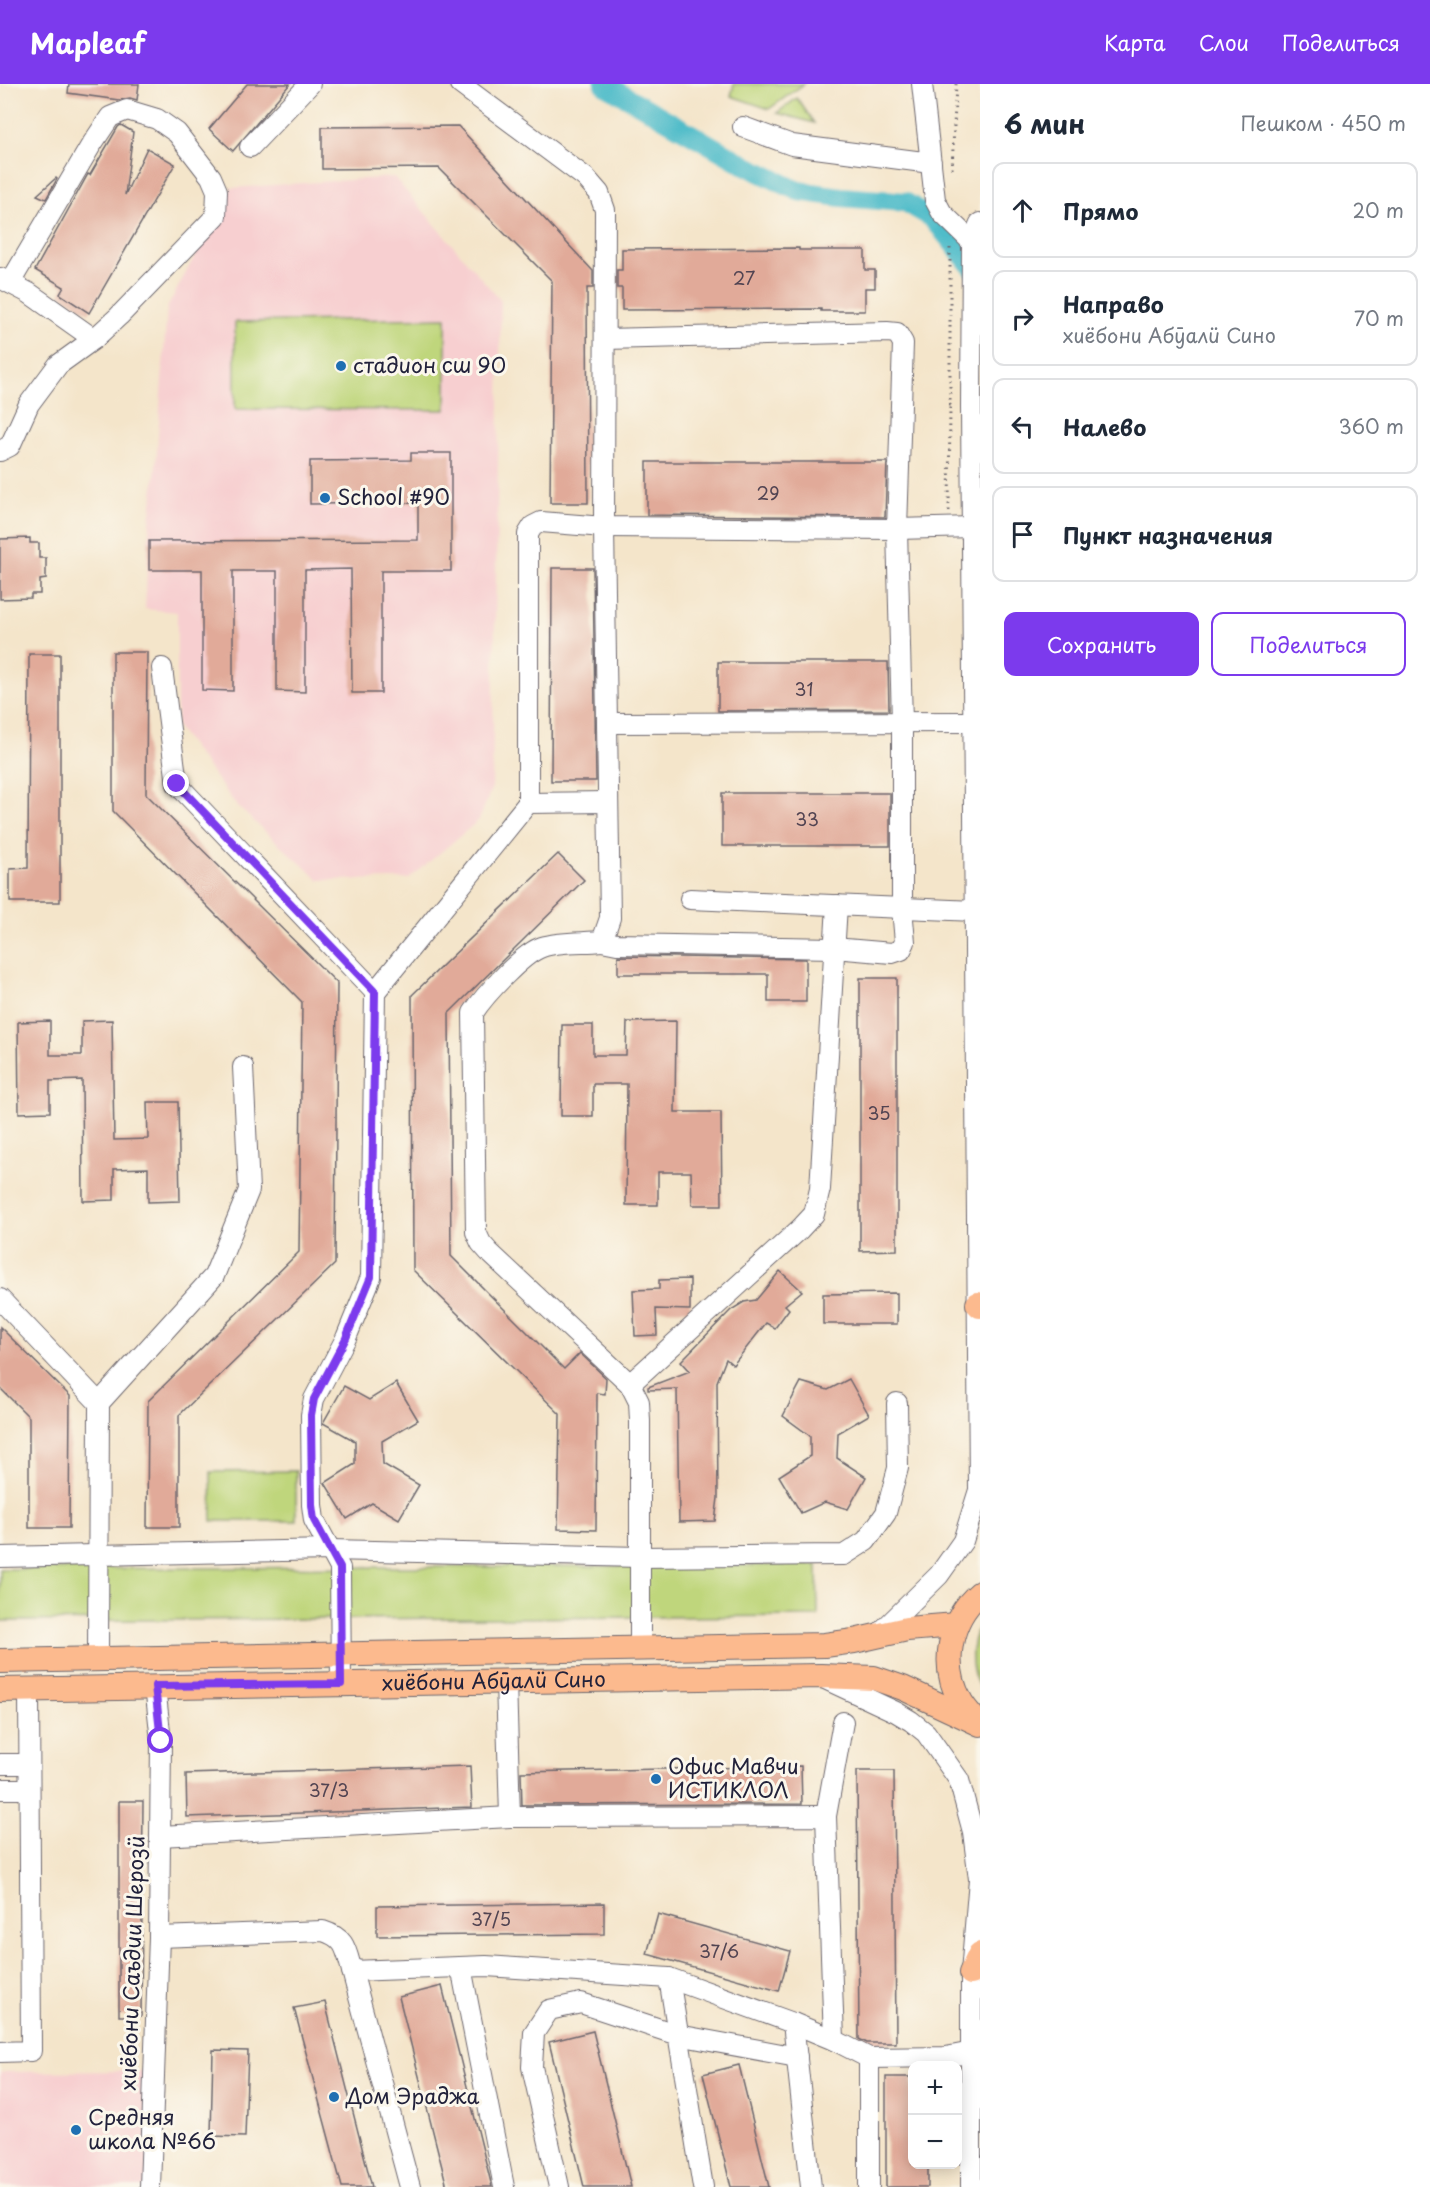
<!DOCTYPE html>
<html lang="ru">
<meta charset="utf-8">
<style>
:root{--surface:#fff;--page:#f6f6f7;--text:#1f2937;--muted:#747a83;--line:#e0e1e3;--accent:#7c3aed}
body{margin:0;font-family:"Playpen Sans",sans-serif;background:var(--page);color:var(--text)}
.controls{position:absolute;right:18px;bottom:18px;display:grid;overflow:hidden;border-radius:12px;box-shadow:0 3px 15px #0003}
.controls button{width:54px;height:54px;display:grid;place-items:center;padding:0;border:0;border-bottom:2px solid var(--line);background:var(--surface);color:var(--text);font:30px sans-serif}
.stop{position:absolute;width:18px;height:18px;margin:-14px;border:4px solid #7c3aed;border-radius:50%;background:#fff}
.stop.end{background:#7c3aed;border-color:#fff;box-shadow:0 2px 6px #0008}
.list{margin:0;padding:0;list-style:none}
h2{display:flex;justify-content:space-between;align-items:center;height:78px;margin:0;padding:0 24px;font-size:26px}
h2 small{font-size:20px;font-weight:400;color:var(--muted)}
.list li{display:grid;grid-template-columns:39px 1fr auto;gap:18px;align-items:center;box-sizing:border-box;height:96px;margin:0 12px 12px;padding:0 12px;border:2px solid var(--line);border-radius:12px}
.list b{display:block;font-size:22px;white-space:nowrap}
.list p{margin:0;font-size:20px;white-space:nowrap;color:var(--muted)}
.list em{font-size:20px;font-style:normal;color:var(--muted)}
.actions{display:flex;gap:12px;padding:18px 24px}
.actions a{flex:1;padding:14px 0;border:2px solid var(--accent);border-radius:12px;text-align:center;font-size:21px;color:var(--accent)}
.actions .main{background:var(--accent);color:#fff}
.icon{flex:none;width:33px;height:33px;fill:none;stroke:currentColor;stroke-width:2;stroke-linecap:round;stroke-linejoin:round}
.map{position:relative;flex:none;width:980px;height:2103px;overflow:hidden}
header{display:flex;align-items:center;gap:36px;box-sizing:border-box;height:84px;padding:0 30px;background:var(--accent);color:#fff}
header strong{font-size:28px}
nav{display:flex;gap:33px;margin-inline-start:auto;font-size:21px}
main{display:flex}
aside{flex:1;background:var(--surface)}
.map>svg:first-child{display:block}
.built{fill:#f7cfd0}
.green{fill:#bfd67b;stroke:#707c5b;stroke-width:1.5}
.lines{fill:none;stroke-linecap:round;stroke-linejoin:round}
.canal{stroke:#4fbcc9;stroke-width:20}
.building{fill:#e1aa99}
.minor-casing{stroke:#6c666d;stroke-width:22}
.major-casing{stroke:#6c666d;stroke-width:26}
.path{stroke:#6c666d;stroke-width:3;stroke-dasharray:1.5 4.5;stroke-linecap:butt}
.minor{stroke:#fff;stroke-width:20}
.major{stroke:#fcba8e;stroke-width:24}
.route{stroke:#7c3aed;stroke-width:8}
.poi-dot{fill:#1f6fb2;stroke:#fbf7ec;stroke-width:2}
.labels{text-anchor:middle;stroke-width:6;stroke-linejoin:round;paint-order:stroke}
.number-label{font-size:18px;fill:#524452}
.poi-label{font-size:21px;fill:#22223b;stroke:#fbf7ec;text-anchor:start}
.street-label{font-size:21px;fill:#22223b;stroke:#fbf7ec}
</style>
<header>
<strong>Mapleaf</strong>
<nav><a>Карта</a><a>Слои</a><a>Поделиться</a></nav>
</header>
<main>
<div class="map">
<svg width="980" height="2103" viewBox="0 0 980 2103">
<rect width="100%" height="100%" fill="#fbf7ec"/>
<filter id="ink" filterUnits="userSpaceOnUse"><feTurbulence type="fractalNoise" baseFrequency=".0167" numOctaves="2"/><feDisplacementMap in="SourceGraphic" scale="12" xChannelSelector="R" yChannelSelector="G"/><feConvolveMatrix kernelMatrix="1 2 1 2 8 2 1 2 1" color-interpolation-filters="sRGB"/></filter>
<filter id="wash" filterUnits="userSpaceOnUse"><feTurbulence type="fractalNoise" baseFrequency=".008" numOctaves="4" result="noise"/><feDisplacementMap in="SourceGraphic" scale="24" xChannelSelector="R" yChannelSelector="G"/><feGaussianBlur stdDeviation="1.35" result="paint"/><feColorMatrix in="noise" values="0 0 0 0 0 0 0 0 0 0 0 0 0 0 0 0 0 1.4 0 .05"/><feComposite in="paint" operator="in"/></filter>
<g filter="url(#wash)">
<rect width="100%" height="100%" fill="#f4e5ca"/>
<!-- built -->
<g class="built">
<polygon points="394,93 501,217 492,703 479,736 409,795 319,796 237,722 177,643 177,528 145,525 149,448 156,381 167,224 231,104"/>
<polygon points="152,1987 153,2103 0,2103 0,1988"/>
</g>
<!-- green -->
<g class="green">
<polygon points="734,0 804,0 769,25 731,12"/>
<polygon points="797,14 814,39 777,29"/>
<polygon points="446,234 446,326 235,325 235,238"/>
<polygon points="296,1387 296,1437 212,1437 211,1388"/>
<polygon points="817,1481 818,1532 0,1537 0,1485"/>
<path d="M980,1541v63c-11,-18 -11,-45 0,-63z"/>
</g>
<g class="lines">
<!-- canal -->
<g class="canal">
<polyline points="604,0 747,82 798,107 841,113 905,118 932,134 937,141"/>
<polyline points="942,146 978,190"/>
</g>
</g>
<g id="blocks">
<!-- building -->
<g class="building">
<polygon points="69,0 139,0 137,16 130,14 119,16 68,9"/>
<polygon points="247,0 290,0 233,67 209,45"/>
<polygon points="121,41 133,48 125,111 147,64 175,80 89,229 60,210 64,203 35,186 88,90 90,91 118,43"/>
<polygon points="458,42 593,187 593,204 587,204 588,419 550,419 552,197 439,84 322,85 322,43"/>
<polygon points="56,94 57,95 46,115 37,111"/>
<polygon points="799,164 799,166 865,166 865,186 875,186 875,204 865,204 865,227 821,227 821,225 622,226 622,204 617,204 617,186 622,186 622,165"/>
<polygon points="411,369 451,369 451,487 381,487 381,609 352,609 351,485 305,486 305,608 277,607 277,487 233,487 233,607 202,606 202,486 149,486 149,457 418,456 418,419 310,420 310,377 411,376"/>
<polygon points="647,378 887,378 885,433 647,431"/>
<polygon points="30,454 30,459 39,459 39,474 46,474 46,495 40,496 40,510 31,510 31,514 0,515 0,455"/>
<polygon points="552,484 593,484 596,697 551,697"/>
<polygon points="113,568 147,568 146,710 337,899 335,1180 179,1331 179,1443 147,1443 148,1317 299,1168 302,918 113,727"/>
<polygon points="29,570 60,570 60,818 10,818 10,785 28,784"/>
<polygon points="718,578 888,578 889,626 718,627"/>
<rect x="722" y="709" width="168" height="53"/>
<polygon points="558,770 584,796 449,929 451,1172 564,1285 580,1269 606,1294 605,1310 597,1309 596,1446 558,1445 560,1330 413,1186 412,911"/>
<polygon points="618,872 806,875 806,918 768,918 768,890 618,890"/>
<polygon points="860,894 897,894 897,1166 860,1167"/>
<polygon points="112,936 114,1056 148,1055 147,1018 178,1018 180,1117 148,1118 148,1084 114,1085 114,1116 83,1117 82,996 50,997 50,1028 19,1029 18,938 50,937 50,971 82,971 82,937"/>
<polygon points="676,937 675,1028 721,1028 722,1121 692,1121 691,1088 658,1088 658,1121 626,1121 627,1000 593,1000 593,1032 561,1032 562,941 593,941 593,971 626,971 627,938"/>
<polygon points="780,1187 802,1207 785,1221 789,1225 775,1244 766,1239 733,1281 726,1275 717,1298 718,1414 715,1437 679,1438 677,1305 648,1306 648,1303 690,1287 681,1277 731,1226 744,1218 756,1216"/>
<polygon points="690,1195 690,1226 656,1225 657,1251 635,1252 633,1206 659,1205 659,1196"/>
<polygon points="897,1209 897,1240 823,1240 823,1210"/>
<polygon points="0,1243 70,1312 69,1444 29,1444 29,1333 0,1304"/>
<polygon points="849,1295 869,1331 838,1349 837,1374 866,1393 848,1425 825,1418 801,1429 779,1392 810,1372 810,1352 783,1332 801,1298 828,1306"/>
<polygon points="396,1299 418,1336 382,1357 383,1380 419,1401 399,1435 372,1419 347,1435 325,1399 355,1380 355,1357 323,1339 344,1302 369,1316"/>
<polygon points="470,1682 472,1723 187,1733 186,1690"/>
<polygon points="801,1682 802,1720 522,1721 521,1688"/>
<polygon points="857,1687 894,1687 896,1959 867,1959 859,1955"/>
<polygon points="119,1717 143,1717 141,1932 119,1932"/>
<polygon points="604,1819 604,1850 377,1852 377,1822"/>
<polygon points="658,1830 790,1867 779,1907 647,1870"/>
<polygon points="442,1902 492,2103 447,2103 399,1913"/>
<polygon points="325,1918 372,2103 342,2103 294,1924"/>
<polygon points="593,1947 631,2103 584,2103 549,1958"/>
<polygon points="213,1966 248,1967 245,2053 211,2052"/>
<polygon points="739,1981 769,2103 731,2103 703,1990"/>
<polygon points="886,1993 912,1993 912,2080 928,2080 928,2103 886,2103"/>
</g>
</g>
</g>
<g filter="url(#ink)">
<use href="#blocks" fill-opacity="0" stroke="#6c666d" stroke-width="1.5"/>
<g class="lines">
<defs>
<g id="minor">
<path d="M460,0l126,94 13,15 6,17 -1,317 6,391 -8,23c-18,2 -42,0 -60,6 -19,6 -58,49 -69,66l3,219 5,11 8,9 141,132 9,18 1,19v227"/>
<polyline points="922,0 935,116 942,129 972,158"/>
<polyline points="743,43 792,61 931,79"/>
<polyline points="250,63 310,0"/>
<polyline points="0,194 29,209 94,255 58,281 29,320 10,362 0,367"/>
<polyline points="10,199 90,63 110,33 127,26 157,35 177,49 211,93 217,107 216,132 119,232 94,255"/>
<polyline points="162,584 177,700 375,908 371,1193 346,1254 314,1315 311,1331 312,1421 314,1436 340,1484 341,1600"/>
<polyline points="608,639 974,638"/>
<polyline points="528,719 528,450 533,442 541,438 604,443 897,445 973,443"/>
<polyline points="690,815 975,827"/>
<polyline points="602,857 617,860 834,864 892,869 901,866 905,858 902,824 902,639 897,445 903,259 897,249 887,248 605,255"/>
<polyline points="375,908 528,719 608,718"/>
<polyline points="0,1215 99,1319"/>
<polyline points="630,1300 800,1145 814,1130 820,1105 837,821"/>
<polyline points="0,1473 330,1466 640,1473 844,1471 866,1457 886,1429 898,1384 897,1319"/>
<polyline points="879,1550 939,1491 963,1457 979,1406 971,322 972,158 980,139"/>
<polyline points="98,1575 99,1319 214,1192 249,1106 243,983"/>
<polyline points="823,1594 896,1628 911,1637 926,1649 959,1696 973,1748 979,1795 971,1889 971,2103"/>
<polyline points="506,1597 510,1733"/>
<polyline points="0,1680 29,1680"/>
<polyline points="0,1705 29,1705"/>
<polyline points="826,1732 843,1638"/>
<polyline points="160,1752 510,1733 826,1732 834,1956 869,1974 869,2103"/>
<path d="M159,1853l164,-6c23,7 23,19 29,40l58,216"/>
<polyline points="461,1883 504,2103"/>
<polyline points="352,1887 486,1882 669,1894 793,1939 834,1956"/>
<polyline points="669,1894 703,2103"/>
<polyline points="793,1939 811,2103"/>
<polyline points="0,1968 31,1967 29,1605"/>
<polyline points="869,1974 946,1973 972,1968"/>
<polyline points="150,2103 159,1853 161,1657 155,1602"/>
<polyline points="559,2103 532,1983 534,1949 549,1926 581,1919 678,1951 797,1973"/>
</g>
<g id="major">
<polyline points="978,1220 980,1222"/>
<polyline points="0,1577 825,1561 854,1557 907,1545 956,1541"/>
<path id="s1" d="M0,1606l821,-14 53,2 29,10 77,36"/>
<path d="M976,1637c-5,-6 -11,-12 -15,-19 -21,-36 -12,-83 19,-109"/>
<polyline points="971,1889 980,1870"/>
</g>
</defs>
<!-- minor casing -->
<use href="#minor" class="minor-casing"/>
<!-- major casing -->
<use href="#major" class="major-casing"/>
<!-- path -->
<g class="path">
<polyline points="952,85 956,0"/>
<polyline points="950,164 950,321 954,321"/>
<polyline points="949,427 950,321"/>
</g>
<!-- minor -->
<use href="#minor" class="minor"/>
<!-- major -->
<use href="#major" class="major"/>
</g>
</g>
<g class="lines" filter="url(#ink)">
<!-- route -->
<polyline class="route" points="161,1657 155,1602 341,1600 340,1484 314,1436 312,1421 311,1331 314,1315 346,1254 371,1193 375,908 177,700"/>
</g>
<!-- markers -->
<g class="poi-dot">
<circle cx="341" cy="282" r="6"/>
<circle cx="325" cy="414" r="6"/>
<circle cx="656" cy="1695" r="6"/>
<circle cx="334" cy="2013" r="6"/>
<circle cx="76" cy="2046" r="6"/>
</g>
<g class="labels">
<!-- number labels -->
<g class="number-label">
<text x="744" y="201">27</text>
<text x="768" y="416">29</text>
<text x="804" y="612">31</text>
<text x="807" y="742">33</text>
<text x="879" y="1036">35</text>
<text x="329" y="1713">37/3</text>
<text x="491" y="1842">37/5</text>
<text x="719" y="1874">37/6</text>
</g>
<!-- poi labels -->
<g class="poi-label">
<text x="353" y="289">стадион сш 90</text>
<text x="337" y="421">School #90</text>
<text x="668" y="1690">Офис Мавчи<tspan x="668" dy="24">ИСТИКЛОЛ</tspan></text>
<text x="346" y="2020">Дом Эраджа</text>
<text x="88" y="2041">Средняя<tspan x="88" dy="24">школа №66</tspan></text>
</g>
<!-- street labels -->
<g class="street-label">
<text dy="7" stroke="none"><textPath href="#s1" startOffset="494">хиёбони Абӯалӣ Сино</textPath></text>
<text transform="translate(133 1879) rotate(-88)" y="7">хиёбони Саъдии Шерозӣ</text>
</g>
</g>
</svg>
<div class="controls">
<button>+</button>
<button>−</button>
</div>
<div class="stop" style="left:161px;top:1657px"></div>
<div class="stop end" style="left:177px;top:700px"></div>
</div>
<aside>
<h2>6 мин<small>Пешком · 450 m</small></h2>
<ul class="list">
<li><svg class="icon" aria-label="ahead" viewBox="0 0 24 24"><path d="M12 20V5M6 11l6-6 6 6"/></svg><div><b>Прямо</b></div><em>20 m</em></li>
<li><svg class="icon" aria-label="right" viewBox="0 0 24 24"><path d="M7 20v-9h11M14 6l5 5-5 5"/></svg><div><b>Направо</b><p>хиёбони Абӯалӣ Сино</p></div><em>70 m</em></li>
<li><svg class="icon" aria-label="left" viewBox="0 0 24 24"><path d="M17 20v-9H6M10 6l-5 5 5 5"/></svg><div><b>Налево</b></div><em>360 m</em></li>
<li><svg class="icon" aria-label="arrive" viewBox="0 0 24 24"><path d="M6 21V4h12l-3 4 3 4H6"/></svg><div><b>Пункт назначения</b></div></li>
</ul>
<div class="actions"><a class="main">Сохранить</a><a>Поделиться</a></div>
</aside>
</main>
